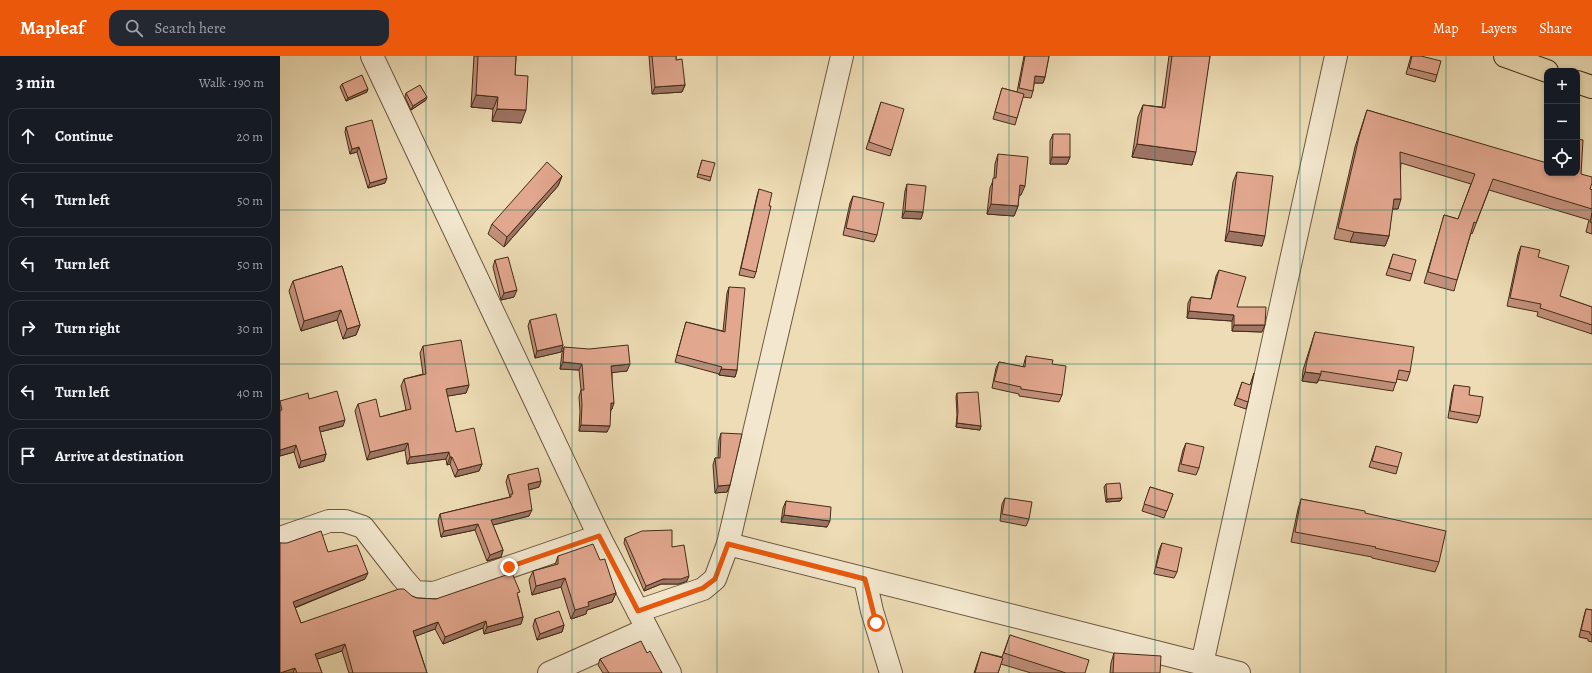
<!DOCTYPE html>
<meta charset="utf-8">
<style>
:root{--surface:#171b24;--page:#242831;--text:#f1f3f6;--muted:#9ea1a6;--line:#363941;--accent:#ea580c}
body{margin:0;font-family:Alegreya,serif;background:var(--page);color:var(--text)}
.controls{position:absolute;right:12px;top:12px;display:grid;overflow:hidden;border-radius:8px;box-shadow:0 2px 6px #0003}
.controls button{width:36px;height:36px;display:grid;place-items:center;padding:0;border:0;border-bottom:1px solid var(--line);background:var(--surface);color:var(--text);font:20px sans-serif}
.stop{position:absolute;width:12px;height:12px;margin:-9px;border:3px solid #ea580c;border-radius:50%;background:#fff}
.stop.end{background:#ea580c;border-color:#fff;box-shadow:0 1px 4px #0008}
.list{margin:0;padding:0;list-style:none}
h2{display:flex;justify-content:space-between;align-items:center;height:52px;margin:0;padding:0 16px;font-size:17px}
h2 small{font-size:13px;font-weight:400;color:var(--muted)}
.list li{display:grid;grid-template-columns:26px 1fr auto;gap:12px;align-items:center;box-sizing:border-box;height:56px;margin:0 8px 8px;padding:0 8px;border:1px solid var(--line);border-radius:12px}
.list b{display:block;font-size:15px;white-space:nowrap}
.list em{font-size:13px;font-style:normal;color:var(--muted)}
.icon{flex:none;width:22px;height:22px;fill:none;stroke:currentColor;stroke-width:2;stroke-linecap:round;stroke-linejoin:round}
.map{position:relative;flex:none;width:1312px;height:617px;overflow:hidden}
header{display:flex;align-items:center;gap:24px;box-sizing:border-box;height:56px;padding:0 20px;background:var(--accent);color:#fff}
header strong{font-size:19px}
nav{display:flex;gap:22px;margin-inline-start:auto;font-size:14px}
.search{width:280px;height:36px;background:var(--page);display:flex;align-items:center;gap:10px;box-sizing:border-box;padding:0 14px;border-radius:12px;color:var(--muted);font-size:15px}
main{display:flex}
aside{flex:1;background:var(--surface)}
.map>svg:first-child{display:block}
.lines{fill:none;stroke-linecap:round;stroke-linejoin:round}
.minor-casing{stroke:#6e583e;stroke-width:24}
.highway-casing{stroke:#432c17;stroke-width:24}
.minor{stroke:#f3e8cf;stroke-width:22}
.highway{stroke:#eddcb5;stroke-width:22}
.wall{fill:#c2907b;stroke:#432c17}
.shaded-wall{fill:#9e7564;stroke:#432c17}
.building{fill:#e2a78f;stroke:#432c17}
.route{stroke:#ea580c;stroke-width:5}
.grid{fill:none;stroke:#0f766e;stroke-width:1;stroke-opacity:0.55}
</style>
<header>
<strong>Mapleaf</strong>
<div class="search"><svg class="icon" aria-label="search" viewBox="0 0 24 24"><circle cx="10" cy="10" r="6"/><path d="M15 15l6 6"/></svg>Search here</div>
<nav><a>Map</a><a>Layers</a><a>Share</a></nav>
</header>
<main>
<aside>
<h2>3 min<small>Walk · 190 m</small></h2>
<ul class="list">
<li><svg class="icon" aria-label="ahead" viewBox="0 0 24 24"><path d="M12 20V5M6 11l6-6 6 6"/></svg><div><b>Continue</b></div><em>20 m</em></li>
<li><svg class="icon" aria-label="left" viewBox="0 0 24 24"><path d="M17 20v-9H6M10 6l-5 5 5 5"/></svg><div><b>Turn left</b></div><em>50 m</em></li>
<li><svg class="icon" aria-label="left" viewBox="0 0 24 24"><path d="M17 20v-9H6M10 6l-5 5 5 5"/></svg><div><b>Turn left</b></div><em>50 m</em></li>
<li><svg class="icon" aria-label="right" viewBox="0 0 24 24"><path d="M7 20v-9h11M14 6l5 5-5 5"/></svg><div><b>Turn right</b></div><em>30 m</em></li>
<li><svg class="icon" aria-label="left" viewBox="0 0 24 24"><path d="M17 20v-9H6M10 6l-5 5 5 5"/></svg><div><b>Turn left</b></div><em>40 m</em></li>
<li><svg class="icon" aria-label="arrive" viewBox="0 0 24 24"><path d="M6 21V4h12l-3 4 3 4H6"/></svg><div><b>Arrive at destination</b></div></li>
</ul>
</aside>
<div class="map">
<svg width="1312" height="617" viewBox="0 0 1312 617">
<rect width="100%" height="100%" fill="#eddcb5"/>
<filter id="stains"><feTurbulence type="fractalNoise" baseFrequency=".005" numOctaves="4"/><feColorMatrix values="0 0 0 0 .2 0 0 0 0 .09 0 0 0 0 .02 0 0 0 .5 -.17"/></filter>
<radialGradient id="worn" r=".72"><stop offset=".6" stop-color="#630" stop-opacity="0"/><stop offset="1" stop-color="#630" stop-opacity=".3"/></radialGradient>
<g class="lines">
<defs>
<g id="minor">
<polyline points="92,0 319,480 390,617"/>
<polyline points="0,482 49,465 65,465 83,471 122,521 135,536 154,537 319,480"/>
<polyline points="448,488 959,617"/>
<polyline points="585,523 592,555 611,617"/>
<polyline points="358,555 423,533 435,523 448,488 562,0"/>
<polyline points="922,608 1056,0"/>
<polyline points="269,617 367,573"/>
</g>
<g id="highway">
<polyline points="1225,0 1267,15"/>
<polyline points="1297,26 1312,31"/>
</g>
</defs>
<!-- minor casing -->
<use href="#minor" class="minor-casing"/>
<!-- highway casing -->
<use href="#highway" class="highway-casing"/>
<!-- minor -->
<use href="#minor" class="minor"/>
<!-- highway -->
<use href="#highway" class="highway"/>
</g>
<!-- wall -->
<g class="wall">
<polygon points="194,0 236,0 235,19 241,67 212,65 213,53 191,51"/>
<polygon points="369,0 396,0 396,4 405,29 402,36 372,38"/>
<polygon points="744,0 769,0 765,21 763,27 754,27 753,35 751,42 743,41 735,69 713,63 722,32 737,36"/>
<polygon points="889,0 930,0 912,109 852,101 858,61 863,49 882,51"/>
<polygon points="1131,0 1157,19 1155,26 1126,18"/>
<polygon points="62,28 87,36 66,45 60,31"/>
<polygon points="126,37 146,44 131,54 125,41"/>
<polygon points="601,46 612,94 610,100 586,93"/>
<polygon points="1087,54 1301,118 1310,133 1312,134 1312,178 1306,176 1309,164 1209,134 1192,178 1191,177 1177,224 1174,235 1144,227 1161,170 1164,159 1178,163 1191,128 1121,107 1118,153 1112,153 1109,180 1105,190 1070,186 1054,183 1075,91"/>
<polygon points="66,71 105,127 88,132 77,96 70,98 65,76"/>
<polygon points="773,78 790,101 787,108 770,108 770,85"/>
<polygon points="718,98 741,139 739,139 738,150 734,160 707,158 710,132 714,122 715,108"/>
<polygon points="422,104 431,121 430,125 417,121"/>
<polygon points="957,116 982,190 945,185 953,126"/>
<polygon points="282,120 278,130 224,191 208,178 212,168"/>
<polygon points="627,128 643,156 641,163 622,162 625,135"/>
<polygon points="479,133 489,150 476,216 474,222 459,219 477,140"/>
<polygon points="573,140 597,179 594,186 563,179 570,147"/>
<polygon points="1241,190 1258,201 1280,240 1312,251 1312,278 1257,260 1258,256 1227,250 1238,198"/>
<polygon points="1113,198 1132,218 1130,225 1106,219"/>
<polygon points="215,204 234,241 221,244 213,211"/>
<polygon points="62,210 80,269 76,279 63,283 57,264 21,275 9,235 13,225"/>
<polygon points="939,214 957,251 982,276 952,275 952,265 907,262 908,247 911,241 931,243 936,220"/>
<polygon points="449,231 457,314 455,321 439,319 439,318 395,306 406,266 443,275 447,237"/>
<polygon points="250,264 283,289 281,296 255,302 248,270"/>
<polygon points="1035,276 1130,316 1127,325 1117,323 1113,335 1039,324 1037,327 1022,325 1023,314"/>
<polygon points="143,290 189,329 186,337 167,340 176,376 202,408 199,415 175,421 170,408 167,409 166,403 127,408 125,394 87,404 75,355 78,348 100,361 126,354 121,330 124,323 143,318 140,297"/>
<polygon points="284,291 347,315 332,316 332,353 331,354 327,376 299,375 300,355 299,341 301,334 299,314 280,313 282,297"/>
<polygon points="746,300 772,308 782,339 779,346 739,340 739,338 712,332 716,312 719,306 743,311"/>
<polygon points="962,326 968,346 966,353 954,349"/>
<polygon points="1174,329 1189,339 1200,360 1197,367 1168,362 1172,336"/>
<polygon points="677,337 701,370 700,374 676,371 677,359 676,341"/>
<polygon points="29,343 63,370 40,376 46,398 44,405 19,412 14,396 0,400 0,345"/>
<polygon points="441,377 450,429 447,436 435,437 433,409 435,402 438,402 439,384"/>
<polygon points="906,387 919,412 916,419 898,415 903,394"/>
<polygon points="1096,390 1118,411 1116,418 1089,411"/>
<polygon points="228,419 261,425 259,431 248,434 249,460 213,469 223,494 221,501 207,505 195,474 161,481 158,465 160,458 230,441 226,426"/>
<polygon points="826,428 842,442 840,445 826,446 824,431"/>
<polygon points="870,431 893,438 884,462 862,455"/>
<polygon points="725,442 749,463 746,470 720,465 722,448"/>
<polygon points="1021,443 1085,457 1159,506 1155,516 1092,502 1092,501 1011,486 1018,453"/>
<polygon points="506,445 547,471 501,466 503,452"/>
<polygon points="345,482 392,491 407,525 399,528 381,528 364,535 344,487"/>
<polygon points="0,487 48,496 85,523 15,552 21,567 132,540 137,542 156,543 238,540 243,561 241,568 204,578 203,572 163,588 155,573 135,580 147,617 69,617 62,595 37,603 42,617 0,617"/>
<polygon points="882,487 897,516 894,522 874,518 879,494"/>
<polygon points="278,500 320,504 336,537 332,546 307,554 306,558 291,563 281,531 252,539 249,524 253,515 275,509"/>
<polygon points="1306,553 1312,554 1312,586 1308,585 1308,583 1299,581 1304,560"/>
<polygon points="255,563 284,569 282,576 257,584 253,570"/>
<polygon points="730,579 805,617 751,617 721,608 718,617 694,617 701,596 722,601"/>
<polygon points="367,597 382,617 323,617 318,609 320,603"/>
<polygon points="834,597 880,617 830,617 831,607"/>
</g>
<!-- shaded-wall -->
<g class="shaded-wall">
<polygon points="755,20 765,21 763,27 752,27"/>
<polygon points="405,29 402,36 372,38 375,31"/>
<polygon points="88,33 87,36 66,45 68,42"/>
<polygon points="196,39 218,41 213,53 191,51"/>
<polygon points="147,41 146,44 131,54 133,50"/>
<polygon points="217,53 246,54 241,67 212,65"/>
<polygon points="857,88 916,96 912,109 852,101"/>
<polygon points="79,91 77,96 70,98 72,93"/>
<polygon points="772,101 790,101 787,108 770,108"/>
<polygon points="282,120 278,130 224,191 227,181"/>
<polygon points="107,122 105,127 88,132 90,127"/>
<polygon points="740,129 745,130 741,139 736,139"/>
<polygon points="1114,143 1121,143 1118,153 1110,153"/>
<polygon points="711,148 738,150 734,160 707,158"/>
<polygon points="625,155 643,156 641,163 622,162"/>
<polygon points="949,175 985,180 982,190 945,185"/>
<polygon points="1074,176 1109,180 1105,190 1070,186"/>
<polygon points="237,234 234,241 221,244 224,237"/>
<polygon points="61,254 57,264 21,275 24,265"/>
<polygon points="909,255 954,259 952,265 907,262"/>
<polygon points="80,269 76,279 63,283 67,273"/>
<polygon points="954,269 985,269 982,276 952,275"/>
<polygon points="283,289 281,296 255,302 257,295"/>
<polygon points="283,306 302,308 299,314 280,313"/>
<polygon points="350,308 347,315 329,317 331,310"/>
<polygon points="441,313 457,314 455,321 439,319"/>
<polygon points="1025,316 1041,318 1037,327 1022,325"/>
<polygon points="189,329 186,337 163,341 166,333"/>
<polygon points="331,347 334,347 332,353 328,354"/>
<polygon points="65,364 63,370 36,377 39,371"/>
<polygon points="677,367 701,370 700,374 676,371"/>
<polygon points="301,369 330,370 327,376 299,375"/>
<polygon points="128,387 125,394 87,404 90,396"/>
<polygon points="16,389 14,396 0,400 0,394"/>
<polygon points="169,396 166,403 127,408 130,401"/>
<polygon points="46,398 44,405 19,412 21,405"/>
<polygon points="170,401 172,401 170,408 167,409"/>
<polygon points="202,408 199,415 175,421 178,414"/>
<polygon points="261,425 259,431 245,435 248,428"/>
<polygon points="450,429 447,436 435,437 438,430"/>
<polygon points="842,442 840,445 826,446 827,443"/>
<polygon points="252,454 249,460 209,470 211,464"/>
<polygon points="504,459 550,465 547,471 501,466"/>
<polygon points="198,468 195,474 161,481 164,475"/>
<polygon points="223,494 221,501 207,505 210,499"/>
<polygon points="88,517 85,523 11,553 13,546"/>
<polygon points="409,520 407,525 399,528 381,528 364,535 366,530 383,523"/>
<polygon points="285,522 281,531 252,539 256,530"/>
<polygon points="336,537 332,546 307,554 306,558 291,563 295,554 308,546"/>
<polygon points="243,561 241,568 204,578 207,571"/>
<polygon points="206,565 203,572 163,588 165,581"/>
<polygon points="158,566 155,573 131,582 133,575"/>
<polygon points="284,569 282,576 257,584 260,578"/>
<polygon points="65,588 62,595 32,605 35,598"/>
<polygon points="15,612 13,617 0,617"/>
</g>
<!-- building -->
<g class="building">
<polygon points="198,0 236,0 235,19 248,20 246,54 217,53 218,41 196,39"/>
<polygon points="372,0 396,0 396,4 402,3 405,29 375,31"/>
<polygon points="745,0 769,0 765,21 755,20 753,35 739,32"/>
<polygon points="892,0 930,0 916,96 857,88 863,49 885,52"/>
<polygon points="1132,0 1141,0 1161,5 1157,19 1129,12"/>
<polygon points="82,19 88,33 68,42 62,28"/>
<polygon points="140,29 147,41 133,50 126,37"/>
<polygon points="722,32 744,38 737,62 715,56"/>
<polygon points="601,46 624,53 612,94 589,86"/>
<polygon points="1087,54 1267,107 1267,117 1297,117 1297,83 1303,84 1301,118 1312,121 1312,127 1310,133 1312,134 1312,153 1213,123 1196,167 1194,166 1177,224 1148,216 1164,159 1178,163 1195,118 1120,96 1121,143 1114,143 1109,180 1074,176 1058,172 1079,81"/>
<polygon points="92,64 107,122 90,127 79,91 72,93 66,71"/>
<polygon points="773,78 790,78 790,101 772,101"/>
<polygon points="718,98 748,101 745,130 740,129 738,150 711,148 713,122 716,122"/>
<polygon points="422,104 435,107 431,121 418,118"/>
<polygon points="267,106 282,120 227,181 212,168"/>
<polygon points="957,116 993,120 985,180 949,175"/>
<polygon points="627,128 646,130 643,156 625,155"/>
<polygon points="479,133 492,137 489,150 491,150 476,216 461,212"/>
<polygon points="573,140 604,147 597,179 566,172"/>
<polygon points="1312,157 1312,167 1310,166"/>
<polygon points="1241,190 1260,194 1258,201 1289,210 1280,240 1312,251 1312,269 1260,252 1261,248 1230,242"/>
<polygon points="1113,198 1136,204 1132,218 1109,212"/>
<polygon points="228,201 237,234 224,237 215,204"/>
<polygon points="62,210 80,269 67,273 61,254 24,265 13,225"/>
<polygon points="939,214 966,221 957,251 986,251 985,269 954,269 954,259 909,255 911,241 931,243"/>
<polygon points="449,231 465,232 457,314 441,313 442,311 397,299 406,266 445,276"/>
<polygon points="276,258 283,289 257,295 250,264"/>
<polygon points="1035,276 1134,291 1130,316 1119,314 1116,327 1041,315 1041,318 1025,316 1027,305"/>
<polygon points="181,284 189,329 166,333 176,376 194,372 202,408 178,414 172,401 170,401 169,396 130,401 128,387 90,396 78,348 96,343 100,361 131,353 124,323 146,318 143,290"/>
<polygon points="348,289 350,308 331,310 334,347 331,347 330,370 301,369 302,349 301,334 304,334 302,308 283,306 284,291 309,293"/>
<polygon points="746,300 773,304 772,308 786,310 782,339 741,333 741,331 714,325 719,306 745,311"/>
<polygon points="974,317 968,346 957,342 962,326 970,329"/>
<polygon points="1174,329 1190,331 1189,339 1203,341 1200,360 1170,355"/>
<polygon points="57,335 65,364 39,371 46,398 21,405 16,389 0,394 0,355 2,354 0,345 28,337 29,343"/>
<polygon points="698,336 701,370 677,367 678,355 677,337"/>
<polygon points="441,377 462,378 450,429 438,430 435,402 440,402"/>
<polygon points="906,387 924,391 919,412 901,408"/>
<polygon points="1096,390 1122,397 1118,411 1092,405"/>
<polygon points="258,412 261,425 248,428 252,454 211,464 223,494 210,499 198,468 164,475 160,458 231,441 231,438 233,438 228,419"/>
<polygon points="840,427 842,442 827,443 826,428"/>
<polygon points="870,431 893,438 887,455 864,448"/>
<polygon points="725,442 752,446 749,463 722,458"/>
<polygon points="1021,443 1085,455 1085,457 1166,475 1159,506 1095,492 1096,491 1015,476"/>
<polygon points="506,445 551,451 550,465 504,459"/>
<polygon points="392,474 392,491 404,489 409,520 401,523 383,523 366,530 345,482 362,475"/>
<polygon points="41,475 48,496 77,489 88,517 13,546 21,567 119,533 124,533 132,540 137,542 156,543 232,517 240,536 237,537 243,561 207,571 206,565 165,581 158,566 133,575 147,617 73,617 65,588 35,598 42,617 17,617 15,612 0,617 0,487 7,487"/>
<polygon points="882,487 902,492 897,516 876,511"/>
<polygon points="313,488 320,504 325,503 325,504 336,537 308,546 309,550 295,554 285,522 256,530 253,515 278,508 278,500"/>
<polygon points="1306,553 1312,554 1312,579 1310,578 1310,576 1301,574"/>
<polygon points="279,555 284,569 260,578 255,563"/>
<polygon points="730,579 809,604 805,617 786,617 724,597"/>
<polygon points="361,585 367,597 370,595 382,617 329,617 320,603"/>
<polygon points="701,596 723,602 718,617 695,617"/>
<polygon points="834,597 881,600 880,617 833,617"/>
</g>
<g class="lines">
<!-- route -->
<polyline class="route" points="229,511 319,480 358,555 423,532 435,523 448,488 585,523 596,567"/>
</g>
<!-- grid -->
<path class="grid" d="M146,0v617M292,0v617M437,0v617M583,0v617M729,0v617M875,0v617M1020,0v617M1166,0v617M0,154h1312M0,308h1312M0,463h1312"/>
<rect width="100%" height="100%" filter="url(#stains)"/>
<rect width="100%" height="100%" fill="url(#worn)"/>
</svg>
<div class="controls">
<button>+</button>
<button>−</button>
<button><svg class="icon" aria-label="locate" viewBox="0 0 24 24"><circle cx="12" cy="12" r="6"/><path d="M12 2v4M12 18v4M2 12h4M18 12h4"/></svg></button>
</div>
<div class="stop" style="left:596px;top:567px"></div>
<div class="stop end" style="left:229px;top:511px"></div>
</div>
</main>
